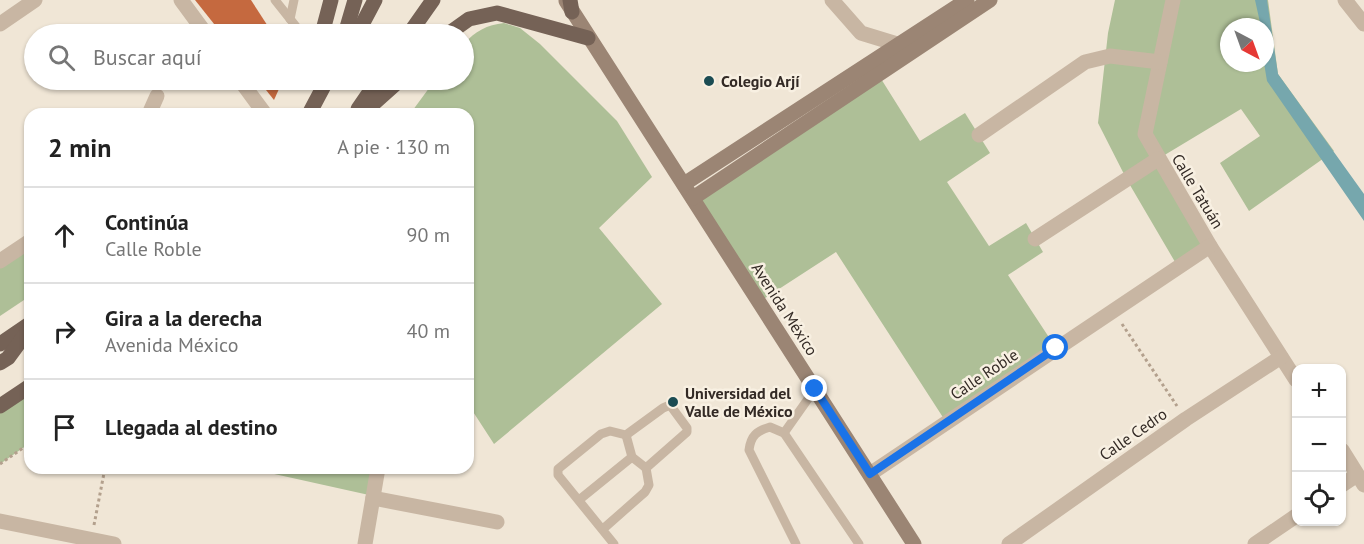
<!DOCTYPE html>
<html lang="es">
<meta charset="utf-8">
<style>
:root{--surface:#fff;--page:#f6f6f6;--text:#222;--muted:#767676;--line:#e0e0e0}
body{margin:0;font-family:"PT Sans",sans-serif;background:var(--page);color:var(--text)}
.controls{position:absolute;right:18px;bottom:18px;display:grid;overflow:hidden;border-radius:12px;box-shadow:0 2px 4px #0004}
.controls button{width:54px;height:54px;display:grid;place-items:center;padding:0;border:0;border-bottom:2px solid var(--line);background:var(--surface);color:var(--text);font:30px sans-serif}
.compass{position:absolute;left:1220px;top:18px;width:54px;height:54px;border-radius:50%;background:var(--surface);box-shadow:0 2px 4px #0004;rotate:139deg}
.stop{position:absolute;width:18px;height:18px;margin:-14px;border:4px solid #1a73e8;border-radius:50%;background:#fff}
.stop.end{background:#1a73e8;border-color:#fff;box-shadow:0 2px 6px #0008}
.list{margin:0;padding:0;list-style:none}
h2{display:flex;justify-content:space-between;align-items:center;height:78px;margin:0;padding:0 24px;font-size:26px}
h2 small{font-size:20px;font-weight:400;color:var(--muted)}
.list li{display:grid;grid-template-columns:39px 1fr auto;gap:18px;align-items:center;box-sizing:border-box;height:96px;padding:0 24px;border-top:2px solid var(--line)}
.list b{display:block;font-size:22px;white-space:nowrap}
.list p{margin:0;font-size:20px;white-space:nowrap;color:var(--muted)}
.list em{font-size:20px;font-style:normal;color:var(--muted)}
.icon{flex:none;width:33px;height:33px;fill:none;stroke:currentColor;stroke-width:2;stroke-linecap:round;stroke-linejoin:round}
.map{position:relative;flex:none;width:1364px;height:544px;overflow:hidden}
.search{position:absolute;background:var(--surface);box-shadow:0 2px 4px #0004;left:24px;top:24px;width:450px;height:66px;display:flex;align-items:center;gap:15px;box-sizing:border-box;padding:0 21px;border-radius:33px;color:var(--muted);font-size:22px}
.panel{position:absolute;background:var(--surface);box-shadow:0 2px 4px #0004;left:24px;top:108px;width:450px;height:366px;border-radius:18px}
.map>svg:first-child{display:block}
.green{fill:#aebf97;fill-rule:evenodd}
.water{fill:#76a7ad}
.building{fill:#c5693f}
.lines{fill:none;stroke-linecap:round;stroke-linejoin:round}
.path{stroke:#b3a08d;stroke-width:3;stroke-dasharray:3 3;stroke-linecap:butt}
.lane{stroke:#c8b6a3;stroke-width:9}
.street{stroke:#c8b6a3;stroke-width:15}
.secondary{stroke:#9b8574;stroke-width:15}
.primary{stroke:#756256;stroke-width:15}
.route{stroke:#1a73e8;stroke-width:8}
.poi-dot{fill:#1b4c53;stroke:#f8f0e2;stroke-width:2}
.labels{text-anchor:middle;stroke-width:5;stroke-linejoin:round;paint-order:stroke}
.poi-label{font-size:16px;font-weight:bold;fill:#332a25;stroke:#f8f0e2;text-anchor:start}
.street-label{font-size:16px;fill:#332a25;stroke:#f8f0e2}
</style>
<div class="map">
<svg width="1364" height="544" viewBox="0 0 1364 544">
<rect width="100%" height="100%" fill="#f0e6d6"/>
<!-- green -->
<g class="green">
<path d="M1115,0h153l10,74 56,77 -85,60 -29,-48 40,-27 -19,-27 -83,50 52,87 -32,21 -51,-87 -29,-57 10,-90zM1229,27h36v36h-36z"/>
<path d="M504,23l16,5 20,16 77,77 35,56 -53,51 63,76 -168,140 -26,-40v-290h-58l25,-34h29v-36c11,-13 23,-19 40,-21z"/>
<polygon points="878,74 920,141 965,113 990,153 947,182 989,246 1026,223 1043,252 1008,275 1056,348 946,422 836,252 759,302 693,198"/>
<polygon points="30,247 30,296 0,316 0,264"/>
<polygon points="30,393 30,443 0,464 0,406"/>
<polygon points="247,468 377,468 369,495"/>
</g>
<!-- water -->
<polygon class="water" points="1255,0 1267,0 1278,74 1364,194 1364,221 1267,81 1264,63 1265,27 1261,27"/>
<!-- building -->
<g class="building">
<polygon points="195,0 251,0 273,34 222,34"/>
<polygon points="258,80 283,80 274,100"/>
</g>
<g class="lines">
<!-- path -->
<g class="path">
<polyline points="1122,324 1177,406"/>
<polyline points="0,464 30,443"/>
<polyline points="94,525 105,468"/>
</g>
<!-- lane -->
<g class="lane">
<polyline points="275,0 302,34"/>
<polyline points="290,19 294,0"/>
<polyline points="784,433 815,389"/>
<polyline points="626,435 632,457 646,468"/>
<polyline points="579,500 632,457"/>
<polyline points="603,529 645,492 649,485 646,468 687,432 687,428 670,405 663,408 626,435 610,431 601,434 558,469 558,475 614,544"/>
<path d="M796,544l-47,-94c2,-15 8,-19 21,-23l14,6 75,111"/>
</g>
<!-- street -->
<g class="street">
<polyline points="181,0 206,34"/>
<polyline points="832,0 861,33 897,44"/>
<polyline points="1173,0 1145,134 1210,246 1296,380"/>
<polyline points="1345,0 1364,24"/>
<polyline points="0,24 35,0"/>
<polyline points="240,80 265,114"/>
<polyline points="149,114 157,96"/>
<polyline points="979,135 1085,62 1110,56 1160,62"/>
<polyline points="1035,239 1158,159"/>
<polyline points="0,261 30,241"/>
<polyline points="1342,450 1364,485"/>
<polyline points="870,474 1210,246"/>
<polyline points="1342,485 1357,475"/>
<polyline points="373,498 497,522"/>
<polyline points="0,521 114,544"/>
<polyline points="365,544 378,468"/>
<polyline points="1009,544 1186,419 1281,357"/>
<polyline points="1255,544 1296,516"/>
</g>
<!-- secondary -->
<g class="secondary">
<polyline points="566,1 914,544"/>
<polyline points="684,184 967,0"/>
<polyline points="693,198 990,0"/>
</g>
<!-- primary -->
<g class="primary">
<polyline points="570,0 572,12"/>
<polyline points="322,34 331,0"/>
<polyline points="345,34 355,0"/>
<polyline points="357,34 375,0"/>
<polyline points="409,34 433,0"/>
<polyline points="448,34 469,19 497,13 588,38"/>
<polyline points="358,109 378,80"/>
<polyline points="309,114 327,80"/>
<polyline points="362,114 400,80"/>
<polyline points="0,344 28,325"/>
<polyline points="0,363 8,358 30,328"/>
<polyline points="0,406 30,386"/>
</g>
</g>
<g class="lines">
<!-- route -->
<polyline class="route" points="815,389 870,474 1056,348"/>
</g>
<!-- markers -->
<g class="poi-dot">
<circle cx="709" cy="81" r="6"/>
<circle cx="673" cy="402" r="6"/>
</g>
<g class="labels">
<!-- poi labels -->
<g class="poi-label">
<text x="721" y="87">Colegio Arjí</text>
<text x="685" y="399">Universidad del<tspan x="685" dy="18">Valle de México</tspan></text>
</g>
<!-- street labels -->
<g class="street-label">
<text transform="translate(1198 191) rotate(59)" y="6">Calle Tatuán</text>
<text transform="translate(785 309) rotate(57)" y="6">Avenida México</text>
<text transform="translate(984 374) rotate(-34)" y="6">Calle Roble</text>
<text transform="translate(1133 434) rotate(-35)" y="6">Calle Cedro</text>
</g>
</g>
</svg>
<div class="controls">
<button>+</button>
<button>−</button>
<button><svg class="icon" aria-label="locate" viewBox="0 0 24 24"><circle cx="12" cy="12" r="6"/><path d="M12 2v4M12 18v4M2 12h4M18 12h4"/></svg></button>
</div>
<svg class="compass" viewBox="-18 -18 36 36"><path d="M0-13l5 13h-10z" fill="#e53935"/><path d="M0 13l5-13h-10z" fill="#767676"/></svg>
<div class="stop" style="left:1056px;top:348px"></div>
<div class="stop end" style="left:815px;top:389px"></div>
<div class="search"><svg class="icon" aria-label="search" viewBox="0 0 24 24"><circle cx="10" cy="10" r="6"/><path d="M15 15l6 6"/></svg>Buscar aquí</div>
<section class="panel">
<h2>2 min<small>A pie · 130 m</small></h2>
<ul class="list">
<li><svg class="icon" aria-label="ahead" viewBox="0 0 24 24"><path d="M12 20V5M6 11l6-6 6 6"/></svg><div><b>Continúa</b><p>Calle Roble</p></div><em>90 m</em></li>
<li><svg class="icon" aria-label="right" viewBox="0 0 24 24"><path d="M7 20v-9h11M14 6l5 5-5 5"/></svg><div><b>Gira a la derecha</b><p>Avenida México</p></div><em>40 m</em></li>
<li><svg class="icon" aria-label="arrive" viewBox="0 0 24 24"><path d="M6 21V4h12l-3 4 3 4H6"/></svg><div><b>Llegada al destino</b></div></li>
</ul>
</section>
</div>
